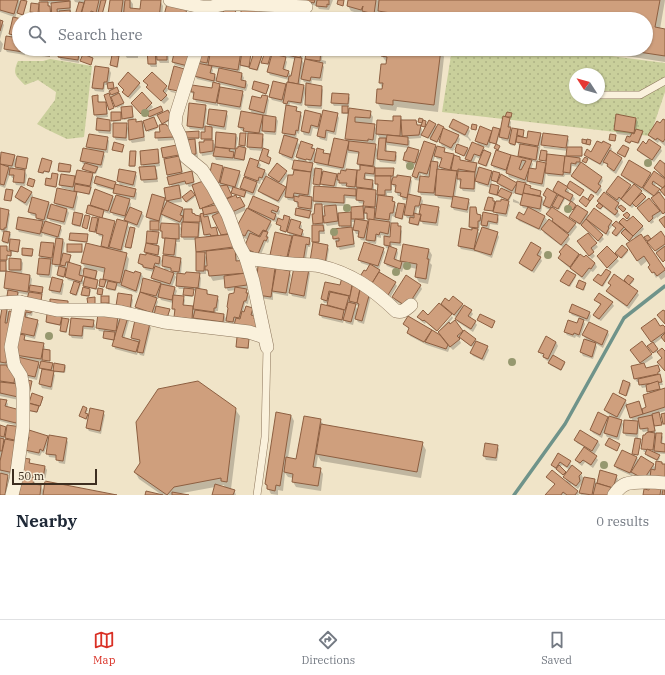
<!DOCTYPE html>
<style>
:root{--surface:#fff;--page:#f2f2f3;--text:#1f2937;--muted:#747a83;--line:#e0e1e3;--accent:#d93025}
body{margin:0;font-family:"IBM Plex Serif",serif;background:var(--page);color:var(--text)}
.compass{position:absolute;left:569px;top:68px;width:36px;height:36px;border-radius:50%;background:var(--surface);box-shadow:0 1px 3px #0004;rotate:306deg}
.scale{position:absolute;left:12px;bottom:10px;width:85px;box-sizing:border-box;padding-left:4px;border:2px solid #3d2e20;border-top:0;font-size:11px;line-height:14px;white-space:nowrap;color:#3d2e20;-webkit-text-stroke:3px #f7eed8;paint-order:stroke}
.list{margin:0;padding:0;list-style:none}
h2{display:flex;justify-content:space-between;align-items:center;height:52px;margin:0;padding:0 16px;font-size:17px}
h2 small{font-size:13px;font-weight:400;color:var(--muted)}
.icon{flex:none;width:22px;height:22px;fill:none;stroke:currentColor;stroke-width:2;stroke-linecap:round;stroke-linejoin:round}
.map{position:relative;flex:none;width:665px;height:495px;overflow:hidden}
.search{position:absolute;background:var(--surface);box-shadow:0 1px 3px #0004;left:12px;right:12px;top:12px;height:44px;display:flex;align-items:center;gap:10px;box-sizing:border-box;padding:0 14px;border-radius:22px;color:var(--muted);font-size:15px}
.sheet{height:124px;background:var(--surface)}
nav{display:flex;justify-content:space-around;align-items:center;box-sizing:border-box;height:56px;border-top:1px solid var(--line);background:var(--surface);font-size:11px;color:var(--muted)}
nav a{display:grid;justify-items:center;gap:2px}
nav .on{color:var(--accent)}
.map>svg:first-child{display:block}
.park{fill:url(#park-dots);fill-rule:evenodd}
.shadow{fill:#0003;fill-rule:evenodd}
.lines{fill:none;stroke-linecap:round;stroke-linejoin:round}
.stream{stroke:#6f938a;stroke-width:3.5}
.building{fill:#cf9f7d;stroke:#8d5f41;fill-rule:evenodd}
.lane-casing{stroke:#8d765c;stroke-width:8}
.street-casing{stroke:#8d765c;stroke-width:14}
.lane{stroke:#faf1dc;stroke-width:7}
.street{stroke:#faf1dc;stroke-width:13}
.tree{fill:#96986f}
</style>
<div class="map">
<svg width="665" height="495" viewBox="0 0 665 495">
<defs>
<pattern id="park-dots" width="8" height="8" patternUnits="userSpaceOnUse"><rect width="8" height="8" fill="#c9cf9b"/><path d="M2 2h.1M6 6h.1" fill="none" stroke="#aeb285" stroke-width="1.8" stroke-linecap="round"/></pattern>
</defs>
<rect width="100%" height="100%" fill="#f0e4c8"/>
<!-- park -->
<g class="park">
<path d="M452,49h104l109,14v29l-15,44 -208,-24zM575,74h24v24h-24z"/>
<path d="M50,59l42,7 -8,71 -17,2 -21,-10 -9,-5 18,-24 1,-8 -18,-12 -13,5c-9,-9 -13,-11 -7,-24h25z"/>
</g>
<!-- shadow -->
<g class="shadow">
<polygon points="0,0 19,0 21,3 26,2 27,3 23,16 19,14 17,12 15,19 19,19 19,49 25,49 25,55 7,52 5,49 12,38 10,34 14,17 0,12"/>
<path d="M40,0h31v19h-11l-1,-3v3h-16v-5h-3l1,-11zM48,3l4,1v8l-2,-5z"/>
<polygon points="74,0 102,0 105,1 102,19 99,18 98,15 93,14 92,19 81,19 81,17 76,15 80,3 75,2"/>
<polygon points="111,0 124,0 125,2 126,0 130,0 133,4 133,10 141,10 142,0 160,0 163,6 162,19 108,19 110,16 109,13"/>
<polygon points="302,0 333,0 329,10 319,9 317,6 303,3"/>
<polygon points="349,0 665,0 660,29 665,30 665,62 581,49 646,49 646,19 392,19 383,17 379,10 377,19 351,11 348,6"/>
<polygon points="242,7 274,11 276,14 276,19 264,19 261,13 261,19 239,19 242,17"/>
<polygon points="224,8 236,10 237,19 225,19 225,17 223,17 223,19 208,19 221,10 225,16"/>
<polygon points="186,10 188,13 186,19 164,19"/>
<polygon points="310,11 312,15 311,19 291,19"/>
<polygon points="0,21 2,22 4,25 0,39"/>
<polygon points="0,40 3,44 1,52 0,52"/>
<polygon points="41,49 50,49 50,57 41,56"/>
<polygon points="104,49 108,49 108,52 105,52"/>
<polygon points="110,49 121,49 120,55 114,55 119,58 118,68 111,65 113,55 110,52"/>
<polygon points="125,49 138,49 138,58 127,58 125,55"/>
<polygon points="148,49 168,49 169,63 160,63 157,58 157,67 151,67 149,64"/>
<polygon points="176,49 189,51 188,49 194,49 190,69 175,65 173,62"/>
<path d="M202,49h29v2l10,1 1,3v-6h13v5l6,2 1,1 -4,14 -7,-2 -1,-1 -9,-2 -2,8h3l2,4 -1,3 3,1 2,3 -2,6 -27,-7 -3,-5 -1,5h4l2,4 21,4 2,3 -3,15 -21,-4 -2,-3v3l-22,-4 -4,-10 21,-2 1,-7 -17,-4 -2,-3zM251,54h3l-3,12 -2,-1zM212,68l8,1 -3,11 -2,-5 -3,-1 1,-4z"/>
<polygon points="258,49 264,49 263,53 260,52"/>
<path d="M267,49h7l-1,6 9,2 -3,-4 2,-4h23l-2,11 3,5 3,-4 -2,-2 2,-10h21h-6l-1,11 4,1v3l-4,-1 2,4 -2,14 -10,-1 -1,5 10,1 2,4 -1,19 -14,-1 -2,-3 1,-22 -3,-1 -3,-5 -1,8 4,1 2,3 -4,17 -12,-3 -1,4 7,1 2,5h2l2,3 -3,18 -2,-1 -1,7 4,6 12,-1 4,9 7,-3 2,4 6,1 16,-15 -1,-2 3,-25h-6v-8h-9l-2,-3 16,-8 2,3 -1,9h-2l1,2 22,3 3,5 -1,8h2l3,5 17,-8 7,-5 2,4h13l2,5h2l2,3 -1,9 -13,1 2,2 -1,8 9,2 2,4 15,-9 2,3h7l2,4 13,5 3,3 6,2 -2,-6 -10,-5v-2l2,-7 -1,-1 -4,9 -11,-5 -2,-4 1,-5h-1l-3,6 -6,-3 -1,-3 -1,2 -6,-3 12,-12 2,4 21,8 2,3 -2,6 9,4 2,3 10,-6 -3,-5 16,-9 1,2 1,-6 7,2 5,-14 5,-2 1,4h-4l3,4 -1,6 2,4 1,-3 10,2v7l4,1 13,-5 3,5 24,-2 2,3 -1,7 -25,-3v2l-2,-3 -4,19 10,2 1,-2 -7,-1 -1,-1 7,-8v3l22,3 -1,-7 -24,-3 -1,-2 28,3 11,-1v9h-3l2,7 21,14 1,3 -3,5 2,4 -4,6 -24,-17 -2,-3 6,-9 -6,-1 -1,9h-6l-1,2 -16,-1 -2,-3 -2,14 -14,-3 -2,-3 -1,2 -18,-6 -2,-5 -13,-4 -2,-3 5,-15 -2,-2 4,-2 -1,6 23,7 -2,-3 2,-10 -2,-1 -3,-4 -1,5 -5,-1v-3l-8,-2 -3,-4 -2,8 -6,-1 -2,5 -7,-2 4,5 5,4 -4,12 -8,-3 1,-5 -4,-2 -3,7h3l2,4 -1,5 15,-2 1,3h6l2,3 15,6 14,4 1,2 9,2v7h2l3,5 1,-5 -2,-3 12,-1 -2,-4 13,-2 2,3 -1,2 5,3 2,3 -3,4 5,5 10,4 2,4 22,6 2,3 10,2 -3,-5 7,1 2,-2 -4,-4 2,-4 4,6 11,7 2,3 -8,9 5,-3 24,36v6l-4,3 -3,-4 -2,2 -9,-17 -6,5 -11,-16 6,-11 -2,-2 -4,4 -9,-9 -4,5 -3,-3 3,-5 -4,-4 -4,5 1,2 -2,4 -14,-9 10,12 -4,4 -18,-17 -9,-5 4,6 -7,9 -3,-3 3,6 -4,6 14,11 15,7 2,4 -4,5 -2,-1 -7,9 -23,-19 -2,-3 5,-10 -20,-15 -2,-4 -1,2 -22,-10 -2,-3 7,-2 4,-7 -5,-1 -2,-3 2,-9 -7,-2 -1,-2 -1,2 -14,-8 -1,-3 -7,-2 -1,4 8,4 -1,5h13l1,1 -3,6 -10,-4 -1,-3 -1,2 -7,-2 1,-6 -13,-4 -2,-4 -1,12 -12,-1 -2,-3 1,-6h-2l-2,-3 -3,18 13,3 2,3 -2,10 -14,-3 -2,-3 2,-7 -16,-2 -1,-2 -16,-1 -2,-4 2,-10 -6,-1 -2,-4 4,-10 -11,-3 -2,-3 5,-12 -22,-3v7l8,1 2,3 -1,8 -16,-2 -4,-6 -1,13h18l1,8h-4l3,4 17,-3 2,3 -2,14 11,2 2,4 -1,4 16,3 2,3 -2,15 -15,-2 -3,-5 -1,7 -9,-2 1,-5 -4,-1 -3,-5 -1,7 -11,-4 -1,7h-2l3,6 5,-5 5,7 -1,15 -9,-1 -1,3 6,2 1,3 -2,8 7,2 -2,-2 28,-11 3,5 -2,8 2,2 -4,19 -9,-2 -3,-5 1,-8 -13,-3 -2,6 -15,-6 -2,-3 5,-14 -4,-1 -1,-3v-9l-4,-1v3l-4,-1 -1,7 -7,-1 -2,-2 -6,-1 -2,-3v-3h-3l-2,-4 1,-8h-3l3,25 -15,3 -6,-11 8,-10 -2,-5 -13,2 -3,-5 1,13h-5v8l-3,-5 -1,1 4,6 7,2 2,3 -3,18 -13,-25 4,-37 -3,-4 10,-13 -3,-5 -1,3 -5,-1v-9h-2l-3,21 2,1 2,3 -2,11h-1l-1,7 -13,-3 -1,-1 4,-5 -1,-5 -2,-1 -2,-3 -7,-1 -2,-3 1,-6 -8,12 -17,-9 -2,-3 5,-10 -4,-1 -1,4 -3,-1 1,3 -4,11 24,11 2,3 -1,4 -4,-2 3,5 -2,4 -7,-2 3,5 -9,16h2l3,-6 1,6 -1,2 -2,-1 -6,15 -13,-6 1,-11 -9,-5v-9l15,-30 -8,-3 -1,5 -12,-4v-5l-6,-1 5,10 10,3 4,9 -13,6 -7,-16 -2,-13 -7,-2 6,-18 1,3 15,2 2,3 -4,14 6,2 -2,-3 5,-11 -1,-1 14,-14 2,3 -2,4 6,2 2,3 -1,3 6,3 -3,-5 17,-3 2,3 -7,10 5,2 1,3 7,-14 1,-4 -2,-3 6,-7 -2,-5 2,-8h-2l-4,12 -11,-5 -2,-4 5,-15 -2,-4 3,-27 -2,-3 -12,-3 -2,-3 15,-12 2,3 2,-8 -19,-5 -2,-3 2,-6 -7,-4 6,-8zM284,57l11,2 -3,18 -3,-5 -4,-2 2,-8zM377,134l3,4 -2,13 -3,-6zM348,153l12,1 -2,10 3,7 -3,4 -2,-4 -11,-1zM304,154l6,9h-2l-5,-8zM435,156l2,3 5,1 -2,7 2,4 -3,-1v-4l-2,-3h-4zM314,160l3,5 25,5 -1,5 -3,3 -2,-4 -22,-5 -3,-6h2zM531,161l7,2 -2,7 -5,-1 2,-5zM430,172l1,6 -11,-1 1,-3 7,3zM366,176l10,1v7l2,3v8l-4,-5v-6l-2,-3 -6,-1zM338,180l4,6h5l2,4 -13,-1zM392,184l2,3 3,1 -1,4 2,4h3l2,4h5l-2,8 -1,-3 -8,7h-2l1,-6 -4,-8 -5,-1v-4h5zM346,198l11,1 2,4 5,1 1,3 -13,1v5l-14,1 -3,-8h10zM565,199l6,4 -2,3 6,5 -4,6 3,6 -21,-14 1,-2 5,3zM543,203l3,5 4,2 -3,4 6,6 -1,2 -8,3 3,-5 -2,-3 -12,-6 8,1zM321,205h11l-6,12h-2l-1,-9zM417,208l4,1 -1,5 1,2 -5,-1zM365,214h3v5l2,1 -1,2h-4zM390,230h2l-1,8h-2z"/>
<polygon points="383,49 440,50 444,57 438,112 397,107 396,111 381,109 377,102 383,90 380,83 387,63 382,56"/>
<polygon points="60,51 78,54 80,57 79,63 61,60 59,57"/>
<polygon points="175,67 170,90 184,94 184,95 171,92 169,90"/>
<polygon points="109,69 111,73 109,84 113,84 114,90 117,89 124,105 117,108 108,85 105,85 104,92 95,91 93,88"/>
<polygon points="145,81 166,87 168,90 165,94 169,99 164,104 150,90"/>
<polygon points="119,84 139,84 141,87 130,99 125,95 123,92 124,91"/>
<polygon points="268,86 269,87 266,95 253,89"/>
<polygon points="142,94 153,107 144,116 134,106"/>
<polygon points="97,96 99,103 105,103 107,106 108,117 97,118 95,115"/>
<polygon points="252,97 262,99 267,97 269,100 266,117 276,118 278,121 276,135 265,134 262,130 261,135 264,139 263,149 269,152 268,157 271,160 269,165 260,160 263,151 250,150 248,147 249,134 246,134 245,131 241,130 239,127 252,114 250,109"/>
<polygon points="205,106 207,109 205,127 210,128 208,124 226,112 228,116 226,130 213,128 212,141 216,146 236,135 238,138 236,149 241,148 240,145 245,134 245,147 244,147 246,150 244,161 216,160 214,156 215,154 202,156 201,152 205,143 205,140 202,138 209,131 190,129 188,126"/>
<polygon points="132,107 134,120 135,120 137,123 142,122 144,126 145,141 132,143 130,140 129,119 124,120 123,118"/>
<polygon points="161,107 163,114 172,120 163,124 158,115 153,117 157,129 148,132 144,121 151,119 148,112"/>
<polygon points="306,112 323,115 337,114 339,118 336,135 328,133 327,141 320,139 318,136 320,130 313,128 311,136 304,135 302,131"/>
<polygon points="121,114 121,121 113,122 112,120"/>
<polygon points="617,115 636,119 638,122 636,130 643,133 639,144 631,141 630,144 627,143 626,141 631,139 632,136 617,134 615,130"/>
<polygon points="110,120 110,123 112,124 111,134 99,133 97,130"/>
<polygon points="665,122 665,146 659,141 658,143 651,138 649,135"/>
<polygon points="126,124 128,128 127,141 116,140 114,137"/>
<polygon points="160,125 176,140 158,141 156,133 161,133"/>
<polygon points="450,126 468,128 470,131 468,136 471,140 470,141 468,138 452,130"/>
<polygon points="199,132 199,139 194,139 196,143 198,157 190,158 185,138"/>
<polygon points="107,138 109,141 108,153 103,152 105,156 102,168 96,167 98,169 96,174 91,173 94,177 90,195 62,188 60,185 74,177 76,180 90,173 90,172 84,170 85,164 83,164 81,161 89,150 88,147"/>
<polygon points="123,145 123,153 113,149"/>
<polygon points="646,145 660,147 662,151 654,162 640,153 639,150"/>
<path d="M182,146l-2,13 3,15 8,-2 4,13 12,-1 8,22 4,-1 18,49 1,8 8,-1 2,27 -6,1 4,1 3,7 -1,7 -3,-1 -2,10 9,-4 2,3 -1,4 3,4 -22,5 -5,-1 -3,-5 -1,6 -29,-4 -2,-4 -1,5 -18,-10 -2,-3v-6l-12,-3 -2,-4 -1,3 -2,-1 2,4 -2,5 13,3 -1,9 -30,-9 -2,-3 6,-13 -1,-2 14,-9 -3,-5 2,-6 -8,-2 -7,-7 7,-6 1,-3 -2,-2 3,-20h4l-1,-11 -4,-4 17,-18 3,6 -2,-17 7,-1 -5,-12 -5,-26zM187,184l2,3 4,-1 8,22 2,4 1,-1 2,7 -3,-4 2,21 2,3 -8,1 2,-19 -2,-3 -3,-1 -2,-1 -2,-5 -9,-1 -12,-6 11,-1 -1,-12 -2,-4zM163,215l1,2 19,9 -1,8h-2l1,-6 -2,-3 -18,5 4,12 -1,12 2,3h-2l-1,9 2,4h7l1,3 -19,-6v-1l6,1 2,-6 -2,-4h-2l2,-9 -3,-2 2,-12 -2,-3h2v-8h2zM213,215l9,21 -4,1 -2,-9 -4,1 -3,-5 -3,-8zM180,234l4,6h12l2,13 -1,18 2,3h7v-5l7,12 12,-2 1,8 2,4 8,-1 -9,30 -3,-5 -9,-1 1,-3h2l1,-11 -2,-3 -9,-2 -1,-4 -7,-1 1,-12 -2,-4h-18l1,-12 -2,-4h-4l1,-14 -1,-2h4zM204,254h3l2,13h-3v-10zM177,272v13l2,4h6v7l7,1 1,-7 4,1 -3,16 -10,-1 1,-6 -2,-3 -8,-1 2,-5 -2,-3 -3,-1 4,-10 -2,-3 2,1z"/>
<polygon points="610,146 612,149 610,152 622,159 623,162 616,174 610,170 605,162 602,166 587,158 585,155"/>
<polygon points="629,149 629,150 625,158 618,153"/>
<polygon points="157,150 159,154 160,166 155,167 157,170 158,182 144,183 142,180 144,168 142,164"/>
<polygon points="136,152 135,167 130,167 130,165"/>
<path d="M2,153l12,3 3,5 10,-2 -1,11h-2l3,5 -2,11 -9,-1 -2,-4v-3h-2l-2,-4 -5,14 -5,-2v-26zM14,165l4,5h-5z"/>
<polygon points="51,162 49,173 44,172 44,174 40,173 40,172"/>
<path d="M665,162v34l-3,-4 -3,3 6,7v13l-2,-2 -6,5v-1l-4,3 1,2 -3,2 -13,-17 -3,-2 -3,3 -11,-8 -3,4 8,7 -2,1 -4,-5 -3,4 3,4 -3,3 -14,-11 -2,3 -3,-2 -1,-2 2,-2 -1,-3 12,-3 -3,-6 23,-6 1,2 3,-3 -10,-7 -2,-3 28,-1 2,2 9,1v-1l-6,-8 8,-4zM656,184l7,5 -3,3 -6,-6zM639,188l15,9 -2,2 4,6 -16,2 -1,-1 7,-7z"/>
<polygon points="70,166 70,173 59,172 59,171"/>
<path d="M135,173l2,3 -2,11 -13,-2 -1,2 14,3 2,3 -1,7 -8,-2 3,6 -1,4 12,5 2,3 -5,12 -12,-5 -1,-4 -13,-4 -2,-5 -1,4 -6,-2 -2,7 12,3 2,4 11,-3 2,4 -7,26 4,1 3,5 -2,12 8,3 6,-1 2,4 -6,16 -20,-7 -1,5 -8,-1v-6l-2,-2 -2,6 -4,-1v-1l5,-5 -1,-2 1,-6 -9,-3 1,3 -1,7 2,2 -1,8 -8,-2 2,3 -2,6 -6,-1 -1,-2 4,-5 -1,-4 -4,-1 -4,12 -5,-1v-2l3,-11 -7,-2 -3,-4 -1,2 -6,-2 1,-9h-4l-2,-5 -2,16 -11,-1 -2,-3 4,-15 -2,-3 2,-13 11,1 3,4 1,-9 -13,-4 -1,-2 -1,4 -23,-5 -2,-3 22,-7 -2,-5 -6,-2 -2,-3 3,-14 -5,8 -9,-6 -2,-3 6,-10 10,6 1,3 -1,2 17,5 2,4h6l-2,-4 21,-10 2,4 -3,14 -9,-3 3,5 -4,12 -15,-4 -2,-5 -2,6 14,4 2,4 -3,10h4l2,3 -2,11 7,2v8l11,3 2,3 -2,7 4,6 1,-5 -2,-2 3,-6 -5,-7 21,-15 -1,-2 2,-9 -5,-1 -3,-5v2l-6,-2 8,-12 1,3 1,-4 -13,-5 6,-5 -2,-3 22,-8 2,4 2,-5 -2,-5 -18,-5 -2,-3h20l2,3 4,1 -3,-6zM67,263h2l-2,9 -3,-5h2z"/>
<polygon points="57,175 56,188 47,186 46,185"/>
<polygon points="191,191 195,197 187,203 183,198"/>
<path d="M493,199v3l3,3 12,-3 2,3 -3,12 -10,-2 2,4 -1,6 -8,-1 -1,6 8,3 2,4 -7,21 -15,-6 -16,-3 -2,-3 13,-15 -2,-4 5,-19 3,7 3,1 2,3 14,-3 -3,-6 -1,2 -7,-3zM480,224h1l2,3 -3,8 -2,-4h1z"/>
<polygon points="513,199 519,202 520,204 513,202"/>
<polygon points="8,211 10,214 7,233 11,234 9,244 3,243 4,233 2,232 0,229 0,217"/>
<polygon points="75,213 82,215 83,216 81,227 74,226 73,224"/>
<polygon points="285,217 290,218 291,221 300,223 302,226 301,230 304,234 303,238 309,239 311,243 310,247 308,247 305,265 273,259 290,236 287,230 286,233 281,231 282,227 277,224 283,221"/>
<polygon points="135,229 131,249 127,248 126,246"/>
<polygon points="588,234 598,247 592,252 595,256 592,259 580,245"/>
<polygon points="87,235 87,243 71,241 70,240"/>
<polygon points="647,236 651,240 665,239 664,262 645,237"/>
<polygon points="11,240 19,241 19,252 12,252 11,257 7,256 7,261 5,261 6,263 7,272 0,272 0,247 7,247 8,252 10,252"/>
<polygon points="531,244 540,249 542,252 540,257 542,261 534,273 522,266 520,263"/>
<polygon points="68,245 81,245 82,253 69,253"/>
<polygon points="607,248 619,261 610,270 598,257"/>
<polygon points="383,249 385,252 379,269 378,268 381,274 395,283 397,286 390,298 362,282 370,266 361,263 359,259"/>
<polygon points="32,250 32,257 23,256 23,255"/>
<polygon points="627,250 628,252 622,259 616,254"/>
<polygon points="21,260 23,263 22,274 30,276 32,279 31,286 43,288 43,294 41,294 42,297 41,302 29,295 19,293 17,299 9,292 7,291 5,288 12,273 10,270"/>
<polygon points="274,269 276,272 289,272 291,275 288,296 273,293 273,300 260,298"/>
<polygon points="308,270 310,273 306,299 292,296 290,292"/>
<polygon points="606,270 611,274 603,287 595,281 601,278"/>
<polygon points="575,276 576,277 570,287 562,282"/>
<polygon points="625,280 633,280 634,281 629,286 637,292 639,295 629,309 609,294 607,291 611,286 609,283 628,286"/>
<polygon points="62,281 64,284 62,295 52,293 50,290"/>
<polygon points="579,281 586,285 584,291 577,287"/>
<path d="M326,283l15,3 13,-3 17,13 -7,28 -6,-2 -3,-5 -2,8 -7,-2 -2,-3 -1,3 -21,-5 -2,-4 7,-7 1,-4h-4l-2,-4zM355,305l5,1 -2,5z"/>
<polygon points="420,285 422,289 409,309 395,301 393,297"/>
<polygon points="103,290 102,297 108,297 109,304 103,304 102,303 102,296 98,294"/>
<polygon points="119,294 131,296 133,300 131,312"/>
<polygon points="445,300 449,303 462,305 464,308 471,311 473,314 470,318 475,322 477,325 473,332 458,322 456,319 457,318 449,312 450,314 436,331 426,322 425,324 420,320 419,317 428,317"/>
<polygon points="596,300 612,303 614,306 601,321 596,318 594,315 601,306"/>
<path d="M24,305l9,6 -1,5 -4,-1 -1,3 10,3 2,3 -4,15 -11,-3 2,5 17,3 2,3 -1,3 6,1v9l-7,-1v2l7,1v1l2,1 2,3 11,-1 1,1 -1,6 -11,-1 -2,-4v4l3,3 -3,15 -10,-2 -2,-4 3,-15 -3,-2 -3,13 -12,-3 -10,-8 4,31 -19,-4v-70l7,-17 3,6zM37,361l4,1v5z"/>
<polygon points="570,312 589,312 591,316 589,322 583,320 585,324 580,338 576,336 575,338 567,335 565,332 577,324 580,318 572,315"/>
<polygon points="48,316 68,320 67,333 61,332 62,326 47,323"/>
<polygon points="452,316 453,318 448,324 463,333 464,331 476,340 476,342 487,347 489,350 484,361 473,356 471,353 476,342 472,347 460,338 459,339 461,343 453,350 450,347 448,352 427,345 410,336 408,333 410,330 404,324 408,317 432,330 443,339 438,332"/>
<polygon points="117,317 120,322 127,318 129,321 124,339 134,341 132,338 149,324 151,328 144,356 140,355 138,352 137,355 115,349 114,345 115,341 105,339 105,332 99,331 97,327"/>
<polygon points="72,320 93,321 95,325 95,330 84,329 83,339 72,338 70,335"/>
<polygon points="589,323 608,332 609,335 603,348 595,343 597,347 593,359 583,356 581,352 586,339 583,335"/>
<polygon points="660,328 665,329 665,341 662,338 654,344 659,352 665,350 665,371 663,359 658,351 655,353 650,347 652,343 644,331"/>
<polygon points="249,340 249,349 238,348 237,347"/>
<path d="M556,342l2,4 -5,10 12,8 -4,7 -11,-6v-3l-4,-2 -7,-8zM541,352l8,4 -1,2 -7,-4z"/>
<path d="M633,353l18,1 2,4 -9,6 2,5 12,-3 3,9 -5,-8 -2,1 7,10 2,7h-4l1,6 5,-2v22l-7,2 -4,12v2l8,-1 -7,1 1,7h5l2,3 -1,8h3v9l-12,-1 6,3 1,2 -2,3 -11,-5v-4h-3l-1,-2 9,1v-2l-9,-1v2l-1,-2 8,-15 -1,-2 -6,1 -4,-6 -1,13 3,2 -3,15 -5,-3 3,-16 -10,-1 -2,-3 1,-12 13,1 2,4 -1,-7 -6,2 -2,-3 8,-16 3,8 6,-2 2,-14 -3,-7 -5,1 -3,-6h-2l-2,-3 -3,-12 9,-2zM651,415h2l1,6z"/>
<polygon points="630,383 631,385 627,396 621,394 620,393"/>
<polygon points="32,395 43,399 37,413 27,410"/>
<polygon points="0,400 6,401 8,404 7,408 19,411 18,426 0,421"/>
<polygon points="625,400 627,404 619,420 621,421 623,424 619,440 607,437 604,432 602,438 593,433 591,430 599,414 608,418 609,420 617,420 607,413 605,410"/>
<polygon points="84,408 88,410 86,414 88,416 87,420 80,416"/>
<path d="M235,409l5,7 -9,73 3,1 2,5h-23l2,-8 -38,7 7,1h-22l-23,-16 -4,-7zM224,485l1,3 -6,-2z"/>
<polygon points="103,412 105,415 101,434 89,431 87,428"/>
<polygon points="291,415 294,421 288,458 297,460 320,420 324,425 422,443 426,450 421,478 321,461 318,456 316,468 320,469 323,474 321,491 296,487 293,482 293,478 288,477 285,473 283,491 278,490 278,495 271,494 266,484"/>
<path d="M0,426l6,2 13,16 -4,32 -8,-2 5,9 -2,12h-10v-21l2,1 -2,-4zM5,436l2,5 -3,-1z"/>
<polygon points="28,437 47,437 49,441 66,439 68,442 65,464 59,463 57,458 49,457 48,453 48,443 44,453 42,452 40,456 28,453 26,449 30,439"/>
<polygon points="575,440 598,441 600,445 594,455 598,460 593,468 585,462 582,466 578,463 576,460 584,447 577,443"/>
<polygon points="486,444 497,446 499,449 497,461 486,460 484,456"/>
<path d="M559,454l11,8 1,4 10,7 2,5 12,2 2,4 4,-13 15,5 2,3 -4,16h-33l-1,-2v1l2,-11 -4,6 -7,-5 -1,1 7,6 2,4h-33l10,-10 -8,-8 19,6 -2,-7 -11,-8 -2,-3zM562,465l8,5 -3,4 -7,-7z"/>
<polygon points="637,458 639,461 653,464 656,469 662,463 665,465 651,474 646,482 634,476 633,474 632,476 617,469 615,466"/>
<polygon points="29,460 31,464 45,467 47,470 45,481 40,481 39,479 33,478 36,485 41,486 44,492 112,495 19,495 22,477"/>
<polygon points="665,484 665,495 644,495 661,489 663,493"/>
</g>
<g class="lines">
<!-- stream -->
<polyline class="stream" points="514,495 565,424 624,318 665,286"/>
</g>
<!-- building -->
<g class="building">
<polygon points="0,0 18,0 14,14 0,10"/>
<polygon points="21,0 27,1 23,15 17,13"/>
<polygon points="39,0 69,0 69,1"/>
<polygon points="85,0 99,0 96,13 91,11 89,19 80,19"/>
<polygon points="101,0 106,0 101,18 97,17"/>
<polygon points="110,0 123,0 121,15 108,14"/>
<polygon points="125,0 130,0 130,8 140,9 141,0 161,0 159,19 123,19"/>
<polygon points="300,0 315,0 314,3"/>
<polygon points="317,0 329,0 329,5 327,4 327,7 316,6"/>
<polygon points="338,0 344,0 343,6 337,4"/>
<polygon points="348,0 376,0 374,14 362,11 363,6 361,10 347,6"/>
<polygon points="379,0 660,0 655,27 665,29 665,56 619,49 646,49 646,19 430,19 378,11"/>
<polygon points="70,1 70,8 57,9 58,19 52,19 51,3"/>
<polygon points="39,2 48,2 48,6 50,6 51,19 42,19 42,14 39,14"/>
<polygon points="79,2 84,3 80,16 75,15"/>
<polygon points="31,3 39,4 38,13 30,12"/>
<polygon points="167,4 187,9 184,19 163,19"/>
<polygon points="235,6 236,19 224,19 223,7"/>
<polygon points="241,6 260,6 260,19 238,19 238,16 241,16"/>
<polygon points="292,8 310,10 309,19 290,19"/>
<polygon points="222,9 222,19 207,19 207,10"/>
<polygon points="70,10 71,19 59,19 59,11"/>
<polygon points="262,10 275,10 275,19 267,19 267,16 261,16"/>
<polygon points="279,10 287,10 286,19 279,19"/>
<polygon points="190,13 200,14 199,19 190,19"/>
<rect x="30" y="15" width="8" height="4"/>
<polygon points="107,15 121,16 121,19 107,19"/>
<polygon points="343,16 350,17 350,19 342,19"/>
<polygon points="13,17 22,19 19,19 19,36 9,34"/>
<polygon points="0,20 3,21 0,31"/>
<polygon points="6,36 19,38 19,49 24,49 23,52 4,49"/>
<polygon points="40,49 50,49 50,56 39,55"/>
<polygon points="109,49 122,49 122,50 119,50 119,52 109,52"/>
<polygon points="124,49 137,49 136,55 124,55"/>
<polygon points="147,49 155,49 156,64 148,64"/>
<polygon points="156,49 167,49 167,60 157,60"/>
<polygon points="175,49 192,50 188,66 172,62"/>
<polygon points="201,49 210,49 207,63 196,61"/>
<polygon points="211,49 228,49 241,51 238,70 208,65"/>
<polygon points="241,49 254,49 254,51 241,50"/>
<polygon points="279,49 302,49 300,58 278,53"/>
<polygon points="307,49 321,49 320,61 305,59"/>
<polygon points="382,49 441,49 434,105 393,100 393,105 376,103 377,89 382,89 383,83 379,83 381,64 386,64 387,57 381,56"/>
<polygon points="59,50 79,53 78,60 58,57"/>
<polygon points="242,51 251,53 249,67 240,65"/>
<polygon points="254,52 262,55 257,70 249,68"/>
<polygon points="265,52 271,54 268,64 261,63"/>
<polygon points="83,54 93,58 91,65 80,61"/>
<polygon points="272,54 286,57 283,69 289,71 287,77 267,72"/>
<polygon points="112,55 119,56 117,67 110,65"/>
<polygon points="295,57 302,58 298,84 288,82 289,76 291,76"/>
<polygon points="305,59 323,63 320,78 311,77 310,81 301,79"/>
<polygon points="197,63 212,66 210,73 215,74 214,81 194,76"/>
<polygon points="95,66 109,68 107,82 104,82 103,89 92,88"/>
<polygon points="174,66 188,70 183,92 168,89"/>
<polygon points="219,68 242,73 241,80 246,81 245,88 216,81"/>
<polygon points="128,72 140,83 128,97 122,92 124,90 118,84"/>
<polygon points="152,72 167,86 163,91 167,95 161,101 146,87 148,85 143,81"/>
<polygon points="254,81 269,85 266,94 252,89"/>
<polygon points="273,81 286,84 282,100 269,97"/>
<polygon points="113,82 114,88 108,89 107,83"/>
<polygon points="213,82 220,84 216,103 193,99 194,92 191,92 192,85 212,88"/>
<polygon points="287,82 304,85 301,103 288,101 287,104 283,103"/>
<polygon points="306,83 322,86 321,106 305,105"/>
<polygon points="117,87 119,92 111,95 109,91"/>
<polygon points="220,87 243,91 240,107 217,103"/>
<polygon points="142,92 152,103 141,114 131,103"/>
<polygon points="109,93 114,108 109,110 104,95"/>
<polygon points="119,93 124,103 115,107 111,97"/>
<polygon points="332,93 349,94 348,104 331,103"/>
<polygon points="98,95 98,102 106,102 107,114 94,115 92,96"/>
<polygon points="262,95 268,96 264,113 249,109 252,96 261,98"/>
<polygon points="189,103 206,105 203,128 187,126"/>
<polygon points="286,105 297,107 296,111 301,112 298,131 296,130 295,135 282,133"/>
<polygon points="132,106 133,117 122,119 121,107"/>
<polygon points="161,106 163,111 149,117 147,112"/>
<rect x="342" y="106" width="6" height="7"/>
<polygon points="349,108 371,111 370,118 355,117 355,122 375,124 373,140 368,139 368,141 345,139"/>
<polygon points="209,109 227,111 224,127 207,124"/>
<polygon points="168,110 172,118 162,124 157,115"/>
<polygon points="305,110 321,114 318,127 311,125 309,133 301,131"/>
<polygon points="323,110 338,113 334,132 326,130 325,138 317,136"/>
<polygon points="241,111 263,115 259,133 243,131 244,128 238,127"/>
<polygon points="111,112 121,112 121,120 111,121"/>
<polygon points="507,112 512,113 511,117 505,117"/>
<polygon points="616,114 636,118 634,133 614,130"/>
<polygon points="263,115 276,117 275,132 262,131"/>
<polygon points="393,116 401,116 400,136 376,134 377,120 393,121"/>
<polygon points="503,116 510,118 508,127 511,127 508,139 499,137"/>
<polygon points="154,117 158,127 146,131 143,121"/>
<polygon points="97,118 110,120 110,131 96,130"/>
<polygon points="419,118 423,119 422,123 418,122"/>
<polygon points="136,119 136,122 142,121 144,137 129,140 128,120"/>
<polygon points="453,119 469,127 465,135 449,127"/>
<polygon points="663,119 665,120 665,139 663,142 657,138 656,140 648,135 657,121 660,123"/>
<polygon points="401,120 416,120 417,125 421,125 419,135 402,136"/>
<polygon points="423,120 426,121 425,127 421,126"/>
<polygon points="429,120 436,124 428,138 421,135"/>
<polygon points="113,123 127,123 126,138 113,137"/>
<polygon points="166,124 167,126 174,125 175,137 155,138 155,132 160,132 159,125"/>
<polygon points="438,124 444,127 437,142 430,139"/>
<polygon points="472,124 477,125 476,130 471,129"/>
<polygon points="205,126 212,127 212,139 201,139 201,132 205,132"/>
<polygon points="480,126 492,131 487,145 475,141"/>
<polygon points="493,127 500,129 496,144 489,142"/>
<polygon points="443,128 459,135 455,143 454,143 451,148 439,142"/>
<polygon points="512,128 518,129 515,145 509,143"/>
<polygon points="518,129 524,130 523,137 517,135"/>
<polygon points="636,129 643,131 638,143 631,141 630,143 625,141 627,136 630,137 632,133 634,134"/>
<polygon points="199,131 199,138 184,138 184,132"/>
<polygon points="528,131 541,133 538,146 516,142 517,136 527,138"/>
<polygon points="216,132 236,134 235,149 215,147"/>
<polygon points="240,133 246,133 245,146 239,145"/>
<polygon points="248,133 263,134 262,148 247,147"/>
<polygon points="543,133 568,136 566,148 541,145"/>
<polygon points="89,134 108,137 106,150 86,147"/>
<polygon points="610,134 616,135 615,141 609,140"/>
<polygon points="284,135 298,139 292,158 279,153"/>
<polygon points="387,135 408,137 408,145 386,142"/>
<polygon points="334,138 349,141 343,168 328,165"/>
<polygon points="379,138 386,138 385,151 396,152 395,161 377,159"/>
<polygon points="195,139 196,154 187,155 185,140"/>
<polygon points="582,139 587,140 586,144 582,143"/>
<polygon points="587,139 591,140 590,145 586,144"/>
<polygon points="649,139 661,147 652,160 637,150 643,141 646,144"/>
<polygon points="204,140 213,140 213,151 200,153 199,142 204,142"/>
<polygon points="301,141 313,145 311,148 315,149 311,160 306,159 306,160 296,157"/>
<polygon points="349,141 376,144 373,166 357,164 359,152 348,150"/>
<polygon points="424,141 436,145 427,174 419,172 417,178 412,176"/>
<polygon points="597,141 602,143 603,141 611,145 600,164 584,155 587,149 591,152"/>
<polygon points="114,142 124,145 122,152 112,150"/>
<polygon points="472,142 484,147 480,156 474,154 471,161 465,159"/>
<polygon points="182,144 184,154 163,158 161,148"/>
<polygon points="457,144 468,148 464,156 455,152 456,151 455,150"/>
<polygon points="496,144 500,146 498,150 494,148"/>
<polygon points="520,144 538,147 536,160 518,156"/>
<polygon points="623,145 629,148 625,157 617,153"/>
<polygon points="238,146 246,148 244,160 234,158 236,148 238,148"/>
<polygon points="437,146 445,148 444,152 454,154 450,170 439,167 442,158 434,156"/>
<polygon points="215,147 230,149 229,151 234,152 233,158 213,156"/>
<polygon points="408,147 419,150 415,163 403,160 405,152 406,152"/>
<polygon points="567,147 582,147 582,156 566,156"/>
<polygon points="83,148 104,152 101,165 80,161"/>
<polygon points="263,148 269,150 267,156 271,158 269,164 259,160"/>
<polygon points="317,148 324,150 323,153 330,154 328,165 314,162"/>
<polygon points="158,149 159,163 141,165 140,151"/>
<polygon points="484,150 491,153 486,166 478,163 483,151"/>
<polygon points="496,150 511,155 506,170 491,165"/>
<polygon points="541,150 547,151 546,161 539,160"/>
<polygon points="610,150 622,158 614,171 607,166 608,164 603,162"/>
<polygon points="130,151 136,151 135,166 129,166"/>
<polygon points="1,152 15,155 12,166 0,164"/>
<polygon points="547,154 565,156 563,175 545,173"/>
<polygon points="454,155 460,157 460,160 477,163 475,172 458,169 458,171 451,170"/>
<path d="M511,155l21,5 -7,20 -19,-7zM522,160l4,1 -5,9 -2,-1z"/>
<polygon points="17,156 28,158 26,169 15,167"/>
<polygon points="179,156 182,172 167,175 164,159"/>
<polygon points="565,156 580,158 580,162 576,162 576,164 571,163 570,173 563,172"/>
<polygon points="585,157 588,159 586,163 582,161"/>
<polygon points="42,158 52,161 49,172 44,171 43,173 38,172"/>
<polygon points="250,158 259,161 257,167 265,170 262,178 259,177 258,181 244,176"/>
<polygon points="294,160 313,163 311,172 292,169"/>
<polygon points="629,160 651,173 642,188 621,175"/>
<polygon points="660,160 665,164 665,178 654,168"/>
<polygon points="431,161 438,162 434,193 418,192 420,176 429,177"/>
<polygon points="537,161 546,163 542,184 527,181 529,168 536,169"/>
<polygon points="581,162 602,177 598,184 601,186 596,193 571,176"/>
<polygon points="59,163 71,165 70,172 58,171"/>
<polygon points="85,163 98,167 95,173 82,169"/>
<polygon points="212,163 223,166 219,183 214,181 209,177"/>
<polygon points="277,163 287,171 279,182 268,175"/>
<polygon points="0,164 9,167 4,185 0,184"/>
<polygon points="360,165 375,167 374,174 365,173 364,179 373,180 372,189 356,187 357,170 360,170"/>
<polygon points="155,166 157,179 141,180 139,167"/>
<polygon points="224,167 240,171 235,187 220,183"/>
<polygon points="479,167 492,171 488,185 475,181"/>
<polygon points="10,168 25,170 24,183 13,182 14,175 9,175"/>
<polygon points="315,168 322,169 320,185 313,184"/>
<polygon points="375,168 394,168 393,176 375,176"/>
<polygon points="119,169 136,172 133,185 117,181"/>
<polygon points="346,169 357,170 355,187 346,186 347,183 339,183 339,180 337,180 338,173 340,174 341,170 346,171"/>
<polygon points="437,169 457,171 453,197 435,195"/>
<polygon points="77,170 93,173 90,186 74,183"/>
<polygon points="294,170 311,172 308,195 294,193 293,198 285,197 288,175 293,175"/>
<polygon points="192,171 194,182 186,184 185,181 169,185 167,177"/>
<polygon points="323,171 337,174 334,186 320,184"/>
<polygon points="458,171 475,172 474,189 460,188 461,179 457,179"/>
<polygon points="493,171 500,173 497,182 491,180"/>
<polygon points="654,171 665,179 665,185 663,188 653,181 652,184 660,189 654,196 643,188"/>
<polygon points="52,173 58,174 56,187 45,185 46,178 51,179"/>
<polygon points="61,174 75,176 73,187 59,185"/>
<polygon points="501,174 517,183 512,191 497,183"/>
<polygon points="397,175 411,177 407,198 400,196 401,193 395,192 396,185 391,184 393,177 397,177"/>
<polygon points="96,176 116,182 114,189 94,183"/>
<polygon points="266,176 286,187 278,201 258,191"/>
<polygon points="375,176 391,176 391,190 385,190 385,195 377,195 378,184 375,184"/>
<polygon points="618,176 631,185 621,199 619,197 617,200 606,192"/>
<polygon points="244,177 257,182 253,193 240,188"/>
<polygon points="29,178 35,180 33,187 27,185"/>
<polygon points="206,180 215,203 200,209 192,185"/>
<polygon points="517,181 526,183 523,195 515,193"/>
<polygon points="558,181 568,187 565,191 573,195 570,201 554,192 553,190"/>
<polygon points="570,181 584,190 580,196 568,188 567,186"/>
<polygon points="75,184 91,187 89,194 74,191"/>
<polygon points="115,184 136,189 134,197 113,193"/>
<polygon points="491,184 499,186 497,195 489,193"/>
<polygon points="525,184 531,186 530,188 541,191 540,196 523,193"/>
<polygon points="634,184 642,191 630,206 621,199"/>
<polygon points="179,185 181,198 166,201 164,188"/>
<polygon points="227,185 232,196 223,200 219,186"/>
<polygon points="21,186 32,192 25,203 15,197"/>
<polygon points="314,186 356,189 356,196 344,195 344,203 313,201"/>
<polygon points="665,186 665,196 660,190"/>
<polygon points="233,187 246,191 244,197 231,193"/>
<polygon points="57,188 77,192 73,208 54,203"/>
<polygon points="357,188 376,190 375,207 363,206 364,201 356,200"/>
<polygon points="501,188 512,193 508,200 497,195"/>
<polygon points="547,188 557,194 550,208 543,205 546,197 543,195"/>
<polygon points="6,189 13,190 11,201 4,200"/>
<polygon points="95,189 113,196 108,211 90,205"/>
<polygon points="191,190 195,195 186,202 182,197"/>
<polygon points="604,192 619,203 615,209 618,211 615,215 597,201"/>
<polygon points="659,192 665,200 665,212 663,214 651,198"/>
<polygon points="523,193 542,197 540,209 520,205"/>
<polygon points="642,193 646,197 636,207 632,203"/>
<polygon points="152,194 165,198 159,221 146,217"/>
<polygon points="408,194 421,197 419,206 415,206 413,216 404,215"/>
<polygon points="591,194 594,196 590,201 588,199"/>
<polygon points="116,195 130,199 125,216 110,212"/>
<polygon points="236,195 237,198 240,197 245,206 230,213 224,200"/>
<polygon points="299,195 312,197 311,209 298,207 298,202 294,201 294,196 299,197"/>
<polygon points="378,195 393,197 392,201 395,202 393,213 390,213 389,220 375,218"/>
<polygon points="558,195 564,198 558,209 552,206"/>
<polygon points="253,196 279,207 277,212 272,210 271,212 276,214 274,220 248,208"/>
<polygon points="453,196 469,199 467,210 451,207"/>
<polygon points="583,196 590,201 586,207 579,201"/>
<polygon points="32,197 49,202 44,220 36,218 36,214 28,212"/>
<polygon points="488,197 493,198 493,201 495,201 493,211 484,210"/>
<polygon points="649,198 660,211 652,216 653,218 649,222 637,208"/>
<polygon points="501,199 509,201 506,214 493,212 496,201 501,201"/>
<polygon points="167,201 183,208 180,215 183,216 180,222 161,214"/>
<polygon points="571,201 576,205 573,210 568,206"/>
<polygon points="398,203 405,204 402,219 395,217"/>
<polygon points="599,203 603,206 600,209 596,206"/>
<polygon points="51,204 67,209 64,222 47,218"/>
<polygon points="219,204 221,211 204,215 202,208"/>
<polygon points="315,204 322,204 323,223 313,224 312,214 314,214"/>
<polygon points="421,204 439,207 436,223 420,221 421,214 419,214"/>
<polygon points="88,205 104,210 102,218 86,213"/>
<polygon points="336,205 338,221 324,223 323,216 325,216 324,206"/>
<polygon points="577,205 588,212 580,224 569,217"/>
<polygon points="621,205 626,209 623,212 618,207"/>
<polygon points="363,206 364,219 351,219 351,207"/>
<polygon points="130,207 142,212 137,225 124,220"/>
<polygon points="365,207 375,208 374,220 367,219 367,213 364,213"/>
<polygon points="470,207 476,207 477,214 481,215 480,221 478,221 478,228 469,227"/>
<polygon points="528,207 545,216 539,229 516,218 519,212 524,215"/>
<polygon points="552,207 576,223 568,233 552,221 553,219 546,214"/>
<polygon points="0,208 9,210 6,228 4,228 4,230 0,229"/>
<polygon points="247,208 271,221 266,231 263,230 259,236 248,230 245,236 236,232 237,226"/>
<polygon points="296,208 311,211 309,218 295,215"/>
<polygon points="594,208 612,221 608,227 609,228 606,234 586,219"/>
<polygon points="184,209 192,209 192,213 195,214 195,215 200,216 200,222 183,222"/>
<polygon points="222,211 232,233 221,235 212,216"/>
<polygon points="74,212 83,214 80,226 72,224"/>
<polygon points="351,212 351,226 339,226 338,213"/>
<polygon points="483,212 498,215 497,223 488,221 487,226 481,225"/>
<polygon points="627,212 630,215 627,219 623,215"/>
<polygon points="203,213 204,217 208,216 211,228 216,227 218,235 211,236 210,234 204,235 200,214"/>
<polygon points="414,213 421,215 418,225 409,223 410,217 414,218"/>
<polygon points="85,215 90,216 87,229 82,227"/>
<polygon points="284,215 290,217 286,232 280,230 281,226 276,224 278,218 283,220"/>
<polygon points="633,216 643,226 633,236 619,222 623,218 627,221"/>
<polygon points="665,216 665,228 659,220"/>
<polygon points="18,217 43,221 40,234 16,229"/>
<polygon points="92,217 98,218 95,232 89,231"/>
<polygon points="99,217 115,221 108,248 101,246 103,235 96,233"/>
<polygon points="117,219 128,222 121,250 109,247"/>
<polygon points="291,219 301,222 299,228 303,230 301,236 287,232"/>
<polygon points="355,219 368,221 364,238 358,237 359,231 353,230"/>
<polygon points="369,219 390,222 388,234 380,232 379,235 376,234 375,241 366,240"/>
<polygon points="549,219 569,235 561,245 541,229"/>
<polygon points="586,219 603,235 598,241 581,225"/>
<polygon points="45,221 61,226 58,237 41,232"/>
<rect x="150" y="221" width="9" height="9"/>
<polygon points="616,221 624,227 616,236 612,233 616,228 612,225"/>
<polygon points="182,222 199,223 198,237 181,237"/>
<polygon points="161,223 179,224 179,239 162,238 162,231 160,231"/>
<polygon points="391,223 398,223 398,226 401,226 400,243 390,242 390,246 384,245 384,236 390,237"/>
<polygon points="312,225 323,225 324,231 319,231 319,242 312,242"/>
<polygon points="130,227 135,228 131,248 125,247"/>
<polygon points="352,227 354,244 337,247 336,241 339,241 339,238 333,239 332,229"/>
<polygon points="482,227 498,232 491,255 474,250"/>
<polygon points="461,228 472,230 472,228 478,229 474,249 458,246"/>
<polygon points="625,229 633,236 629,241 621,233"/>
<polygon points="4,231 10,232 8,243 2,241"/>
<polygon points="147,231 159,232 157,244 146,243"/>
<polygon points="263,231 268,232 266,237 268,237 266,241 264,240 258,254 244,248 250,233 260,237"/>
<polygon points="661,231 665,237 665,244 655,251 647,242"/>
<polygon points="275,232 292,236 287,257 280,256 280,258 270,255"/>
<polygon points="70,233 88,234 87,242 69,240"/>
<polygon points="588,233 597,243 591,248 594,252 589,256 577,241"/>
<polygon points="232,234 233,247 196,252 195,238"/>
<polygon points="641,234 665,269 665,270 657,276 654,272 652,273 648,267 650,265 644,256 637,261 626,244"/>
<polygon points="293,235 310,238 309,245 306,244 303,262 287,261"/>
<polygon points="648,235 651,239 647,241 644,237"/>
<polygon points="56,238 63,239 60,265 52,264"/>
<polygon points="165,238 176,239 174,255 163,254"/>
<polygon points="10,239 20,240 18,252 9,250"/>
<polygon points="41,242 54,243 52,258 39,256"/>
<polygon points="313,242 328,245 325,264 310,261"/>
<polygon points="364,242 384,248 378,266 358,260"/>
<polygon points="531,242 541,248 537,255 541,257 532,271 519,263"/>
<polygon points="86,243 127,253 120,283 103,279 105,268 81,263"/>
<polygon points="146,243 159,246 158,255 144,252"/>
<rect x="67" y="244" width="15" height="8"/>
<polygon points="403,244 429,249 427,259 429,259 426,279 415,277 417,264 400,261"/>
<polygon points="566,244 579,254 570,267 558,258 561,254 559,252"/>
<polygon points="622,245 628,250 621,258 615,253"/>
<polygon points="0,246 7,246 7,251 11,251 11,256 7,255 7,260 0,260"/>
<polygon points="389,246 397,249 394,259 402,262 400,269 384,263"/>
<polygon points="607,246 618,257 607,268 597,256"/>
<polygon points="665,246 665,260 663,262 656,253"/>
<polygon points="22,248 33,249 32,256 22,255"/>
<polygon points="235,248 236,261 246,260 247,273 209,276 208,270 205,270 205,266 207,266 206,251"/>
<polygon points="196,252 205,252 204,271 196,271"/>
<polygon points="63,253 71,255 69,262 66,262 65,266 60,265"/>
<polygon points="146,253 160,257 159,264 155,263 153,269 143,267 143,265 138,263 140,254 146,255"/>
<polygon points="580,254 584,257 586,255 595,263 591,269 589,268 582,277 570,268"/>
<polygon points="163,255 181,258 179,272 171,271 171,268 162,266"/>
<polygon points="9,258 21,259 21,270 9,270"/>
<polygon points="39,258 51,259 49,275 37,274"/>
<rect x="0" y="261" width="6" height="10"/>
<polygon points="68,262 81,266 79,275 83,276 81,282 65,277"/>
<polygon points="370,264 380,270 371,285 359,278 364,270 366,271"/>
<polygon points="59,266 66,268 64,277 57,275"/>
<polygon points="155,266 174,273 170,284 151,278"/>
<polygon points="258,266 275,268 271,297 257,295 256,284"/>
<polygon points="294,267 309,269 304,296 289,293"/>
<polygon points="84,268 97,271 95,279 83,276"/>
<polygon points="276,268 290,271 286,293 272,291"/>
<polygon points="606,269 611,272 602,286 593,280 598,274 601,276"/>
<polygon points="125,270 134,273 135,271 141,273 136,291 121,285"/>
<polygon points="567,270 576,275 569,286 560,281"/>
<polygon points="6,271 30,275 28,292 4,288"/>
<polygon points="186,272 200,273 198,288 176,286 177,273 185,274"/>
<polygon points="379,272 396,282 388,295 371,285"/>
<polygon points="246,273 247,285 225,288 224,276"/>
<polygon points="614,274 638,291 627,306 606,291 611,285 608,283"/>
<polygon points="406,275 421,285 407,307 392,297"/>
<polygon points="628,275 634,279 629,285 624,280"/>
<polygon points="52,277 63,280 60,292 49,290"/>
<polygon points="85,277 98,280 96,289 83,286"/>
<polygon points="342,277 353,280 350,296 329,291 327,301 321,299 325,282 340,285"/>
<polygon points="143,278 161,283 156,296 140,292"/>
<polygon points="100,279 106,280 104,287 99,286"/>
<polygon points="579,280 586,283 583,290 576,287"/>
<polygon points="74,281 80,283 76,295 70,293"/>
<polygon points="108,281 117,283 115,290 106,288"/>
<polygon points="353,282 361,284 357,303 349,301"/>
<polygon points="161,284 175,287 172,300 158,297"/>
<polygon points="30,285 43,287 42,293 29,291"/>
<polygon points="83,287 90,289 89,296 81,295"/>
<polygon points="235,287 247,289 246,293 248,293 246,301 244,301 239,318 234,317 233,322 226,321 228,308 227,307 229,294 234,293"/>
<polygon points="98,288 103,289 102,295 97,294"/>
<polygon points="184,288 194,289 193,296 183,295"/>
<polygon points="196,288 207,290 207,294 218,296 216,308 214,308 214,312 193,309"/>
<polygon points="8,290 18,292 17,298 7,296"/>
<polygon points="360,290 370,292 362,321 355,319 359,304 357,303"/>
<polygon points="29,292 42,294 41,301 27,299"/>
<polygon points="140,292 157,298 152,313 135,307"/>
<polygon points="330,292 349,296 345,310 327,305"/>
<polygon points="118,293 132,295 130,309 116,306"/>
<polygon points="599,293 613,302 599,319 593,315 601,304 594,300"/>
<polygon points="173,295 184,296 183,305 193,306 192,319 174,317 175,309 172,309"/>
<rect x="101" y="296" width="8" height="7"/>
<polygon points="453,296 463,304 454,315 441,304 445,298 449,301"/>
<polygon points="95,297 95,305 88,305 87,298"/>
<polygon points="50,299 68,301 68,308 50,306"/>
<polygon points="348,302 356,304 351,322 343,320"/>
<polygon points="439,303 452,314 437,331 424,320 423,321 417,317 423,310 428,315"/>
<polygon points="23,304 32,306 31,313 26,312 25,317 38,320 34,336 15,332"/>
<polygon points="321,304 344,310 342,320 319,315"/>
<polygon points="572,304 590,312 587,319 569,312"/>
<polygon points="464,305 472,310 468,316 476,321 471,329 455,319"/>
<polygon points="156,306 170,309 167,318 154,315"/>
<polygon points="246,306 253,308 251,315 255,316 254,319 256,319 257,332 234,325 236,318 240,319 242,311 244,312"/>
<polygon points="2,308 7,309 5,323 7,323 9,311 15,312 6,363 0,362 0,320"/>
<polygon points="195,310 224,314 223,322 193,318"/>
<polygon points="663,310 665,311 665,324 657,315"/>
<polygon points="47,314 62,317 60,325 46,322"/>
<polygon points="98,314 118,316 116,331 96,328"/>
<polygon points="480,314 495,321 492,328 477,320"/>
<polygon points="121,315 128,317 122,337 139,342 136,352 112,346"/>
<polygon points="408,316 432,330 424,342 407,333 409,328 403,324"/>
<polygon points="62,318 69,319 66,332 60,331"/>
<polygon points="71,318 94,320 93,327 83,326 82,336 69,335"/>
<polygon points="579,318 584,320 579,335 574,333 573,335 564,332 568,320 577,323"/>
<polygon points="655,318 660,326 663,325 665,327 665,332 651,342 641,328"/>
<polygon points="135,320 150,323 143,353 137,352 140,340 131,338"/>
<polygon points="455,320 463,331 457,336 460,339 450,347 438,332 449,322 450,324"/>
<polygon points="589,322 608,331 602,345 582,335"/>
<polygon points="432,330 440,335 448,345 446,349 425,342"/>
<polygon points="464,330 476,339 471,346 459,337"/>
<polygon points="104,331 115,332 114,340 103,338"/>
<polygon points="665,333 665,342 661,337"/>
<polygon points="18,334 25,335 24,340 44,343 41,359 15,355"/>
<polygon points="546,336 556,342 548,359 543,357 544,354 538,352"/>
<polygon points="237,337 249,339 248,348 236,347"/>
<polygon points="584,339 596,343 592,357 580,352"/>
<polygon points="476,341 488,346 482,359 470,353"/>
<polygon points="642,341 652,354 640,363 630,350"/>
<polygon points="653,342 658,349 653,353 647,346"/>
<polygon points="662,348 665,351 665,371 657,362 662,358 657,352"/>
<polygon points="43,349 50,350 50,361 42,360"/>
<polygon points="553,355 565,362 561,370 548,363"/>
<polygon points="18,357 39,362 35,377 22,374"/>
<polygon points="41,361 53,363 51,370 39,368"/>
<polygon points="54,363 65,365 64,372 53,371"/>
<polygon points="644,363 646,368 658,365 660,371 658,372 658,374 634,379 631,366"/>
<polygon points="0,365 7,365 7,367 16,368 14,383 0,381"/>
<polygon points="42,369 54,371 51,387 39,384"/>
<polygon points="660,374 662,382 639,385 638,379"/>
<polygon points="27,380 32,381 29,395"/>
<polygon points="623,380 630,383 626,396 619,393"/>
<polygon points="198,381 236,408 227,482 221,481 221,478 174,487 167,495 134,472 140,463 136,422 158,389"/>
<polygon points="658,381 660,389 647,392 646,385"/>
<polygon points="0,382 19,384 18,397 0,393"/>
<polygon points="665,388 665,407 643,414 642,409 646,407 643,395"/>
<polygon points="32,393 43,397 40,406 29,403"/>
<polygon points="613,393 626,400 617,417 604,410"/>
<polygon points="0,399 7,400 5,406 20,410 16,423 0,419"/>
<polygon points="639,401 643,414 630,418 626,405"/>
<polygon points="28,403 39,406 37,412 26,410"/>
<polygon points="83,406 87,408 85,413 88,414 86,419 79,416"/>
<polygon points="90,408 104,411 100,431 86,428"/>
<polygon points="276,412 291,415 280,486 276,485 275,491 267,489 267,485 265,484"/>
<polygon points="598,412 608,417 600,435 590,430"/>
<polygon points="659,412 662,425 654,426 652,414"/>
<polygon points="665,413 665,424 663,424 661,414"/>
<polygon points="652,415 655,431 648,432 648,428 640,429 638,418"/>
<polygon points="304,416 321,419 313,467 321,468 318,486 292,482 293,474 284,472 286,457 296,459"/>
<polygon points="609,416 622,420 617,437 604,433"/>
<polygon points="624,420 638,421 637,434 623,433"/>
<polygon points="321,424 423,442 417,472 316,454"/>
<polygon points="0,425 6,427 4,437 0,436"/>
<polygon points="7,425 22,427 19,441 5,438"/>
<polygon points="29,430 48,436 43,451 40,449 39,453 25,450 29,437 27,437"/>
<polygon points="580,430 598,441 592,451 574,440"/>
<polygon points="649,432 655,433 653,450 641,449 643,435 645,435 646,433"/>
<polygon points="656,433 662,433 661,443 665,444 665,452 654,451"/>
<polygon points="49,435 67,438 63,461 56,460 56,455 46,454"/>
<polygon points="0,438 4,439 2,451 0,451"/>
<polygon points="609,438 620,444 617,451 605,445"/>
<polygon points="635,438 641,439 638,455 632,454"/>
<polygon points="5,439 20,442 14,473 0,470 0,461"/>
<polygon points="485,443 498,445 496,458 483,456"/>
<polygon points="584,447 597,456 591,465 583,460 580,463 575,460"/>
<polygon points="647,449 660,455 657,460 645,454"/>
<polygon points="622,450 637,457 630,473 614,466"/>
<polygon points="558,453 571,461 567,467 560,462 556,468 551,465"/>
<polygon points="641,456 654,464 644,479 631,472"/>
<polygon points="22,458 30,459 29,463 45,466 43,479 37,478 37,476 20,475"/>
<polygon points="656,461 662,462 662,464 665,464 665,477 650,478 651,469 655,470"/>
<polygon points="559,465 566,472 563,475 556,469"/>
<polygon points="572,465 582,473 579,476 580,481 576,486 563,477"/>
<polygon points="552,470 578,491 575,495 567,495 563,492 561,495 545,495 555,484 546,477"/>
<polygon points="600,470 617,475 613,488 597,483"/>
<polygon points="0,473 8,475 5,495 0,495"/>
<polygon points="21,476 34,478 33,484 41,485 40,495 18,495"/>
<polygon points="584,477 595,479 592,495 579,493"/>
<polygon points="45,481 117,495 43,495"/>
<polygon points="596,483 613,488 611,495 593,495"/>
<polygon points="664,483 665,495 662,495"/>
<polygon points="215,484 235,490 233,495 212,495"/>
<polygon points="650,486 661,488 660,495 643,495 644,489 649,490"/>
<polygon points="146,491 163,495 145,495"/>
<polygon points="172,492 189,495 172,495"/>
</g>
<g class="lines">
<defs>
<g id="lane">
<polyline points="599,95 640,95 665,81"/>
<polyline points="257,495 265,437 267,347"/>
</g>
<g id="street">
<polyline points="170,0 201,7 211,7 225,4 245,4 306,7"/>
<polyline points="201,19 201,7"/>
<polyline points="197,49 176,115 175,126 180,136 186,157 202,170 213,187 228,215 239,245 246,258 253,281 267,347"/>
<path d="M246,258c16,2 31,5 46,6 9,1 19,0 28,2 31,7 53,23 76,45 7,2 10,-2 15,-6"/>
<polyline points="0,303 20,302 57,310 105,310 121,312 164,322 249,332 264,337"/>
<polyline points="12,495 16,479 23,427 23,388 21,376 14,365 11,347 20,302"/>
<path d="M614,495c3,-4 6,-9 12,-11 8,-3 30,-2 39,-1"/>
</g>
</defs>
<!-- lane casing -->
<use href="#lane" class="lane-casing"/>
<!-- street casing -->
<use href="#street" class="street-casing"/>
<!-- lane -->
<use href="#lane" class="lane"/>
<!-- street -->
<use href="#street" class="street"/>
</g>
<!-- trees -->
<g class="tree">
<circle cx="145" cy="113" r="4"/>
<circle cx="648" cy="163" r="4"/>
<circle cx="410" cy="166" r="4"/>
<circle cx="347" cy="208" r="4"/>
<circle cx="568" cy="209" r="4"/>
<circle cx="334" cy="232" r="4"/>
<circle cx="548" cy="255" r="4"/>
<circle cx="407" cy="266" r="4"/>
<circle cx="396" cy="272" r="4"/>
<circle cx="49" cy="336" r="4"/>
<circle cx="512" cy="362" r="4"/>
<circle cx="604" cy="465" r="4"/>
</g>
</svg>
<svg class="compass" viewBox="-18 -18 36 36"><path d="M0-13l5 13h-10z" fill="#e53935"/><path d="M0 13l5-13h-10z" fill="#747a83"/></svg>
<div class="scale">50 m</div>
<div class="search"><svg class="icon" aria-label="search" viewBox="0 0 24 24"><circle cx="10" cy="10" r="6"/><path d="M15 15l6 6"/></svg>Search here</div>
</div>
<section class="sheet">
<h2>Nearby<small>0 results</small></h2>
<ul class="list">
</ul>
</section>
<nav>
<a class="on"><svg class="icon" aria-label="map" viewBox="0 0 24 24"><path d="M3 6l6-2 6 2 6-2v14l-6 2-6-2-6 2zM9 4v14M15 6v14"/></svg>Map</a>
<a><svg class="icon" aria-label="directions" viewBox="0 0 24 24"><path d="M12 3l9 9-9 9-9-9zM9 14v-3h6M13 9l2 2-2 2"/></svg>Directions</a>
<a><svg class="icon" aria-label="saved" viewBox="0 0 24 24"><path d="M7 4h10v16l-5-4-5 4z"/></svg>Saved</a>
</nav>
